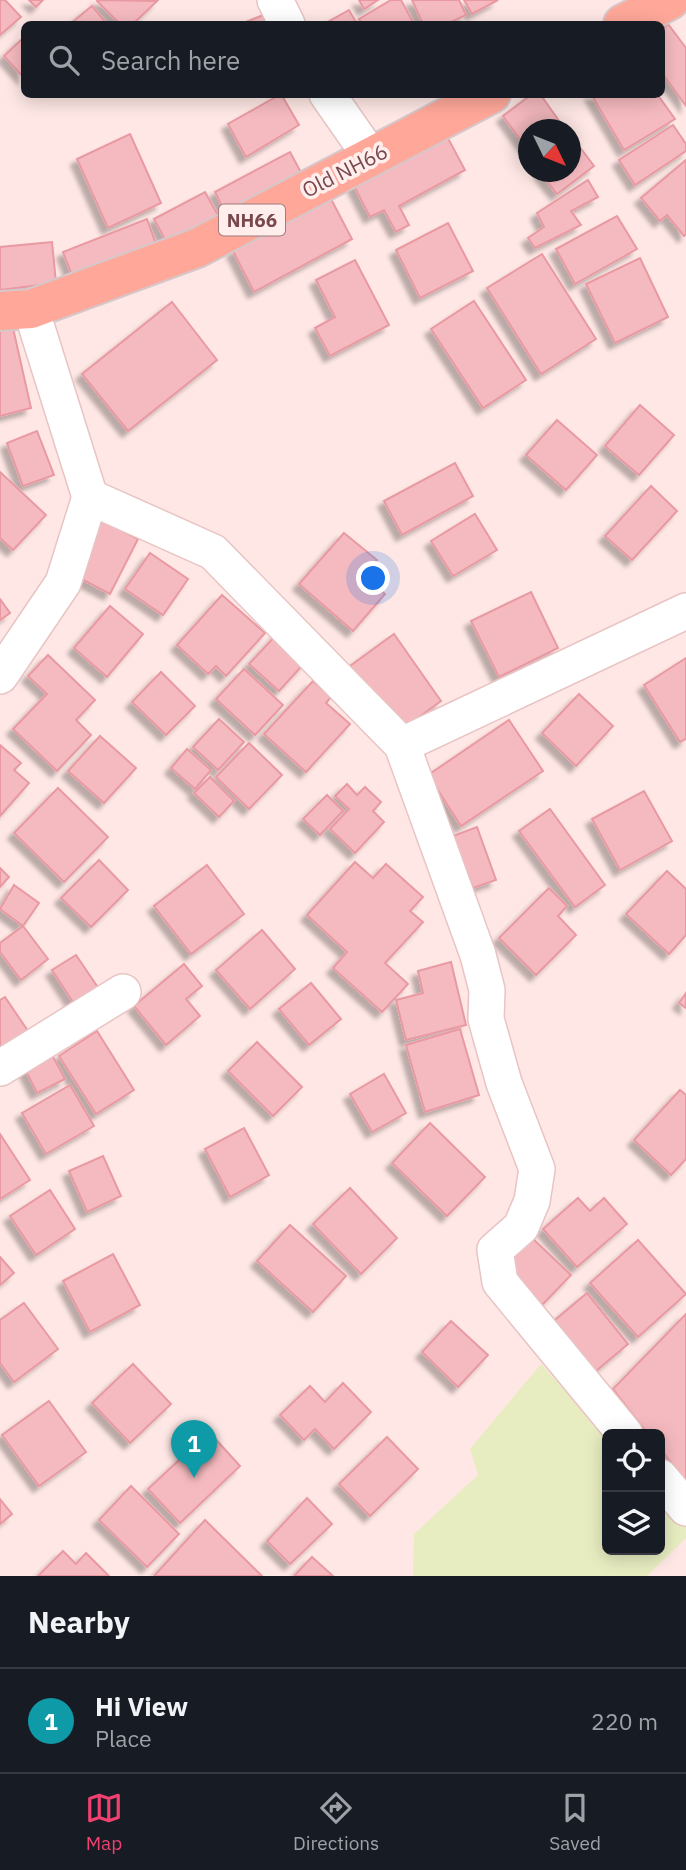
<!DOCTYPE html>
<style>
:root{--surface:#171b24;--page:#20242c;--text:#f1f3f6;--muted:#9ea1a6;--line:#363941;--accent:#f04170}
body{margin:0;font-family:"IBM Plex Sans",sans-serif;background:var(--page);color:var(--text)}
.controls{position:absolute;right:21px;bottom:21px;display:grid;overflow:hidden;border-radius:10px;box-shadow:0 4px 18px #0003}
.controls button{width:63px;height:63px;display:grid;place-items:center;padding:0;border:0;border-bottom:2px solid var(--line);background:var(--surface);color:var(--text);font:35px sans-serif}
.compass{position:absolute;left:518px;top:119px;width:63px;height:63px;border-radius:50%;background:var(--surface);box-shadow:0 4px 18px #0003;rotate:133deg}
.you{position:absolute;left:374px;top:579px;width:24px;height:24px;margin:-18px;border:5px solid #fff;border-radius:50%;background:#1a73e8;box-shadow:0 0 0 10px #1a73e833}
.badge{display:grid;place-items:center;width:46px;height:46px;border-radius:50%;background:var(--accent);color:#fff;font-size:23px;font-weight:700}
.pin{position:absolute;translate:-50% -58px;filter:drop-shadow(0 2px 4px #0008)}
.pin::after{content:'';position:absolute;top:37px;width:24px;height:21px;background:inherit;clip-path:polygon(0 0,100% 0,50% 100%)}
.list{margin:0;padding:0;list-style:none}
h2{display:flex;justify-content:space-between;align-items:center;height:91px;margin:0;padding:0 28px;font-size:30px}
h2 small{font-size:23px;font-weight:400;color:var(--muted)}
.list li{display:grid;grid-template-columns:46px 1fr auto;gap:21px;align-items:center;box-sizing:border-box;height:105px;padding:0 28px;border-top:2px solid var(--line)}
.list b{display:block;font-size:26px;white-space:nowrap}
.list p{margin:0;font-size:23px;white-space:nowrap;color:var(--muted)}
.list em{font-size:23px;font-style:normal;color:var(--muted)}
.icon{flex:none;width:38px;height:38px;fill:none;stroke:currentColor;stroke-width:2;stroke-linecap:round;stroke-linejoin:round}
.map{position:relative;flex:none;width:686px;height:1576px;overflow:hidden}
.search{position:absolute;background:var(--surface);box-shadow:0 4px 18px #0003;left:21px;right:21px;top:21px;height:77px;display:flex;align-items:center;gap:18px;box-sizing:border-box;padding:0 24px;border-radius:10px;color:var(--muted);font-size:26px}
.sheet{height:196px;background:var(--surface)}
nav{display:flex;justify-content:space-around;align-items:center;box-sizing:border-box;height:98px;border-top:2px solid var(--line);background:var(--surface);font-size:19px;color:var(--muted)}
nav a{display:grid;justify-items:center;gap:4px}
nav .on{color:var(--accent)}
.map>svg:first-child{display:block}
.green{fill:#e8edc1}
.building{fill:#f5babf;stroke:#e999a2;stroke-width:2;filter:url(#shadow)}
.lines{fill:none;stroke-linecap:round;stroke-linejoin:round}
.minor-casing{stroke:#e8c4c4;stroke-width:38}
.major-casing{stroke:#d6c8ca;stroke-width:42}
.minor{stroke:#fff;stroke-width:35}
.major{stroke:#ffa89a;stroke-width:38}
.labels{text-anchor:middle;stroke-width:7;stroke-linejoin:round;paint-order:stroke}
.shield{fill:#ffeeec;stroke:#a07a7d;stroke-width:2}
.shield-label{font-size:19px;font-weight:bold;fill:#78484e}
.street-label{font-size:21px;fill:#78484e;stroke:#ffeeec}
</style>
<div class="map">
<svg width="686" height="1576" viewBox="0 0 686 1576">
<defs>
<filter id="shadow"><feDropShadow dx="-6" dy="6" stdDeviation="2" flood-color="#0004"/></filter>
</defs>
<rect width="100%" height="100%" fill="#fee7e4"/>
<!-- green -->
<polygon class="green" points="541,1364 607,1437 607,1550 660,1550 660,1496 686,1525 686,1538 647,1576 413,1576 414,1534 478,1475 470,1449"/>
<!-- building -->
<g class="building">
<polygon points="0,0 5,0 21,17 0,35"/>
<polygon points="29,0 43,0 36,7"/>
<polygon points="359,0 378,0 364,9"/>
<polygon points="391,0 401,0 414,24 362,24 359,19"/>
<polygon points="412,0 459,0 466,15 447,24 423,24"/>
<polygon points="464,0 498,0 472,14"/>
<polygon points="97,1 98,0 157,1 133,24 120,24"/>
<polygon points="92,6 107,24 70,24"/>
<polygon points="349,10 357,24 327,24 326,23"/>
<polygon points="263,15 267,24 241,24"/>
<polygon points="668,24 686,48 686,106 662,73 662,30"/>
<polygon points="24,37 24,78 4,56"/>
<polygon points="281,94 299,125 246,157 228,124"/>
<polygon points="532,94 540,94 562,125 556,130 528,130 528,150 503,116"/>
<polygon points="591,94 657,94 675,119 624,150"/>
<polygon points="673,125 686,144 686,151 635,185 619,160"/>
<polygon points="443,129 465,170 399,206 409,225 396,232 384,210 370,217 350,178"/>
<polygon points="130,134 161,203 108,228 77,159"/>
<polygon points="570,134 594,166 557,194 540,172 570,172"/>
<polygon points="290,152 304,178 228,218 215,192"/>
<polygon points="686,160 686,234 684,236 667,215 660,221 641,198"/>
<polygon points="588,180 598,197 571,211 581,225 535,248 528,238 544,227 537,213"/>
<polygon points="205,192 220,219 169,247 154,219"/>
<polygon points="331,199 352,239 254,292 233,251"/>
<polygon points="617,216 637,249 575,284 556,249"/>
<polygon points="147,219 157,247 74,280 63,252"/>
<polygon points="448,223 473,271 420,298 396,250"/>
<polygon points="52,242 56,283 0,290 0,247"/>
<polygon points="542,254 596,339 541,374 487,288"/>
<polygon points="640,258 668,317 615,343 586,284"/>
<polygon points="355,260 389,325 330,356 315,328 335,317 316,280"/>
<polygon points="474,301 526,380 483,408 431,329"/>
<polygon points="172,302 217,360 128,431 82,374"/>
<polygon points="13,328 31,408 0,416 0,331"/>
<polygon points="640,405 674,435 639,475 605,446"/>
<polygon points="557,420 597,455 566,490 526,455"/>
<polygon points="37,431 54,475 23,486 7,443"/>
<polygon points="455,463 473,496 402,535 384,501"/>
<polygon points="0,472 46,515 13,550 0,538"/>
<polygon points="651,486 677,511 632,560 605,536"/>
<polygon points="475,514 497,550 453,576 431,541"/>
<polygon points="102,520 138,539 110,594 74,575"/>
<polygon points="344,533 377,560 363,575 385,594 353,631 299,584"/>
<polygon points="150,553 188,579 163,615 125,589"/>
<polygon points="531,592 558,648 499,677 471,621"/>
<polygon points="222,595 265,633 226,676 216,666 208,674 177,645"/>
<polygon points="0,599 10,613 0,620"/>
<polygon points="110,606 143,634 107,677 74,648"/>
<polygon points="280,631 309,658 279,691 249,664"/>
<polygon points="394,634 441,701 397,733 350,666"/>
<polygon points="48,655 95,700 76,720 91,735 57,771 13,729 47,694 28,676"/>
<polygon points="686,658 686,739 680,742 644,685"/>
<polygon points="244,669 283,705 255,735 216,699"/>
<polygon points="161,672 195,706 166,735 132,702"/>
<polygon points="313,681 331,697 326,703 350,724 306,772 264,734"/>
<polygon points="579,694 613,726 576,766 542,733"/>
<polygon points="219,719 244,742 218,770 193,747"/>
<polygon points="509,720 543,771 461,826 428,775"/>
<polygon points="100,736 136,768 104,803 68,771"/>
<polygon points="249,743 282,775 249,809 216,777"/>
<polygon points="0,745 21,763 14,770 29,783 0,816"/>
<polygon points="187,749 211,770 195,789 171,768"/>
<polygon points="210,777 234,801 219,817 194,793"/>
<polygon points="347,784 357,795 365,787 381,802 373,811 384,822 355,853 330,829 349,809 335,796"/>
<polygon points="58,788 108,837 64,882 14,833"/>
<polygon points="644,791 672,841 620,870 592,819"/>
<polygon points="327,795 343,811 320,835 303,819"/>
<polygon points="550,809 605,885 575,907 519,831"/>
<polygon points="477,827 496,880 473,888 453,836"/>
<polygon points="99,860 128,890 91,927 61,898"/>
<polygon points="355,862 373,878 386,864 423,897 410,911 423,922 385,963 408,984 382,1012 333,968 347,952 307,915"/>
<polygon points="207,865 244,914 191,954 154,906"/>
<polygon points="0,868 9,877 0,887"/>
<polygon points="667,871 686,889 686,935 669,954 626,914"/>
<polygon points="14,885 39,903 23,926 0,909"/>
<polygon points="549,888 567,906 558,916 576,935 536,975 499,938"/>
<polygon points="23,926 48,959 21,980 0,952 0,943"/>
<polygon points="262,930 295,969 250,1009 216,970"/>
<polygon points="76,955 99,989 75,1005 52,970"/>
<polygon points="451,962 466,1025 406,1040 396,1000 423,993 418,971"/>
<polygon points="184,964 202,986 186,999 200,1016 166,1045 134,1006"/>
<polygon points="311,983 341,1019 309,1045 279,1009"/>
<polygon points="686,993 686,1008 679,1003"/>
<polygon points="5,997 28,1031 0,1049 0,1000"/>
<polygon points="460,1029 479,1095 425,1112 406,1045"/>
<polygon points="97,1031 134,1090 96,1114 59,1056"/>
<polygon points="257,1042 302,1087 273,1116 228,1071"/>
<polygon points="51,1053 65,1079 37,1093 24,1067"/>
<polygon points="384,1074 406,1113 372,1132 350,1094"/>
<polygon points="70,1085 94,1126 46,1154 22,1113"/>
<polygon points="680,1090 686,1095 686,1159 671,1175 634,1140"/>
<polygon points="430,1123 485,1177 447,1216 392,1163"/>
<polygon points="244,1128 269,1175 230,1197 205,1149"/>
<polygon points="0,1134 30,1180 0,1199"/>
<polygon points="103,1156 121,1196 87,1212 69,1171"/>
<polygon points="350,1188 397,1238 361,1274 313,1224"/>
<polygon points="50,1190 75,1229 36,1255 10,1216"/>
<polygon points="578,1198 590,1211 604,1198 627,1224 577,1267 543,1229"/>
<polygon points="290,1225 346,1276 313,1312 257,1261"/>
<polygon points="530,1236 571,1275 539,1308 498,1270"/>
<polygon points="638,1240 686,1294 638,1337 590,1283"/>
<polygon points="113,1254 140,1305 90,1332 63,1281"/>
<polygon points="0,1257 14,1273 0,1285"/>
<polygon points="587,1293 628,1344 590,1376 549,1325"/>
<polygon points="24,1303 58,1349 14,1382 0,1363 0,1320"/>
<polygon points="686,1314 686,1482 660,1448 660,1434 648,1434 613,1389"/>
<polygon points="451,1321 488,1355 458,1387 422,1352"/>
<polygon points="133,1364 171,1404 130,1443 92,1403"/>
<polygon points="343,1383 371,1412 334,1449 315,1429 304,1440 280,1415 310,1386 325,1402"/>
<polygon points="49,1401 86,1452 39,1486 2,1435"/>
<polygon points="209,1432 240,1466 180,1523 148,1489"/>
<polygon points="387,1437 418,1469 370,1516 339,1484"/>
<polygon points="131,1486 179,1534 147,1567 99,1520"/>
<polygon points="307,1498 332,1524 290,1564 267,1541"/>
<polygon points="0,1499 12,1514 0,1524"/>
<polygon points="205,1520 262,1576 154,1576"/>
<polygon points="63,1551 76,1564 86,1553 109,1576 38,1576"/>
<polygon points="312,1557 333,1576 294,1576"/>
</g>
<g class="lines">
<defs>
<g id="minor">
<polyline points="275,0 287,24"/>
<polyline points="327,94 371,157"/>
<polyline points="31,309 90,497 213,552 402,745 478,955 487,990 486,1019 504,1083 537,1169 532,1201 521,1227 495,1250 500,1282 625,1434"/>
<polyline points="0,676 63,583 90,497"/>
<polyline points="402,745 686,611"/>
<polyline points="0,1068 123,992"/>
<polyline points="660,1477 686,1508"/>
</g>
<g id="major">
<polyline points="623,24 670,0"/>
<polyline points="0,311 31,309 197,248 491,94"/>
</g>
</defs>
<!-- minor casing -->
<use href="#minor" class="minor-casing"/>
<!-- major casing -->
<use href="#major" class="major-casing"/>
<!-- minor -->
<use href="#minor" class="minor"/>
<!-- major -->
<use href="#major" class="major"/>
</g>
<g class="labels">
<!-- shield labels -->
<rect class="shield" x="219" y="204.5" width="66" height="31" rx="5"/>
<g class="shield-label">
<text x="252" y="227">NH66</text>
</g>
<!-- street labels -->
<g class="street-label">
<text transform="translate(345 171) rotate(-27)" y="7">Old NH66</text>
</g>
</g>
</svg>
<div class="controls">
<button><svg class="icon" aria-label="locate" viewBox="0 0 24 24"><circle cx="12" cy="12" r="6"/><path d="M12 2v4M12 18v4M2 12h4M18 12h4"/></svg></button>
<button><svg class="icon" aria-label="layers" viewBox="0 0 24 24"><path d="M12 4l9 5-9 5-9-5zM3 14l9 5 9-5"/></svg></button>
</div>
<svg class="compass" viewBox="-18 -18 36 36"><path d="M0-13l5 13h-10z" fill="#e53935"/><path d="M0 13l5-13h-10z" fill="#9ea1a6"/></svg>
<div class="you"></div>
<div class="pin badge" style="left:194px;top:1478px;background:#0f9aa8">1</div>
<div class="search"><svg class="icon" aria-label="search" viewBox="0 0 24 24"><circle cx="10" cy="10" r="6"/><path d="M15 15l6 6"/></svg>Search here</div>
</div>
<section class="sheet">
<h2>Nearby<small></small></h2>
<ul class="list">
<li><span class="badge" style="background:#0f9aa8">1</span><div><b>Hi View</b><p>Place</p></div><em>220 m</em></li>
</ul>
</section>
<nav>
<a class="on"><svg class="icon" aria-label="map" viewBox="0 0 24 24"><path d="M3 6l6-2 6 2 6-2v14l-6 2-6-2-6 2zM9 4v14M15 6v14"/></svg>Map</a>
<a><svg class="icon" aria-label="directions" viewBox="0 0 24 24"><path d="M12 3l9 9-9 9-9-9zM9 14v-3h6M13 9l2 2-2 2"/></svg>Directions</a>
<a><svg class="icon" aria-label="saved" viewBox="0 0 24 24"><path d="M7 4h10v16l-5-4-5 4z"/></svg>Saved</a>
</nav>
